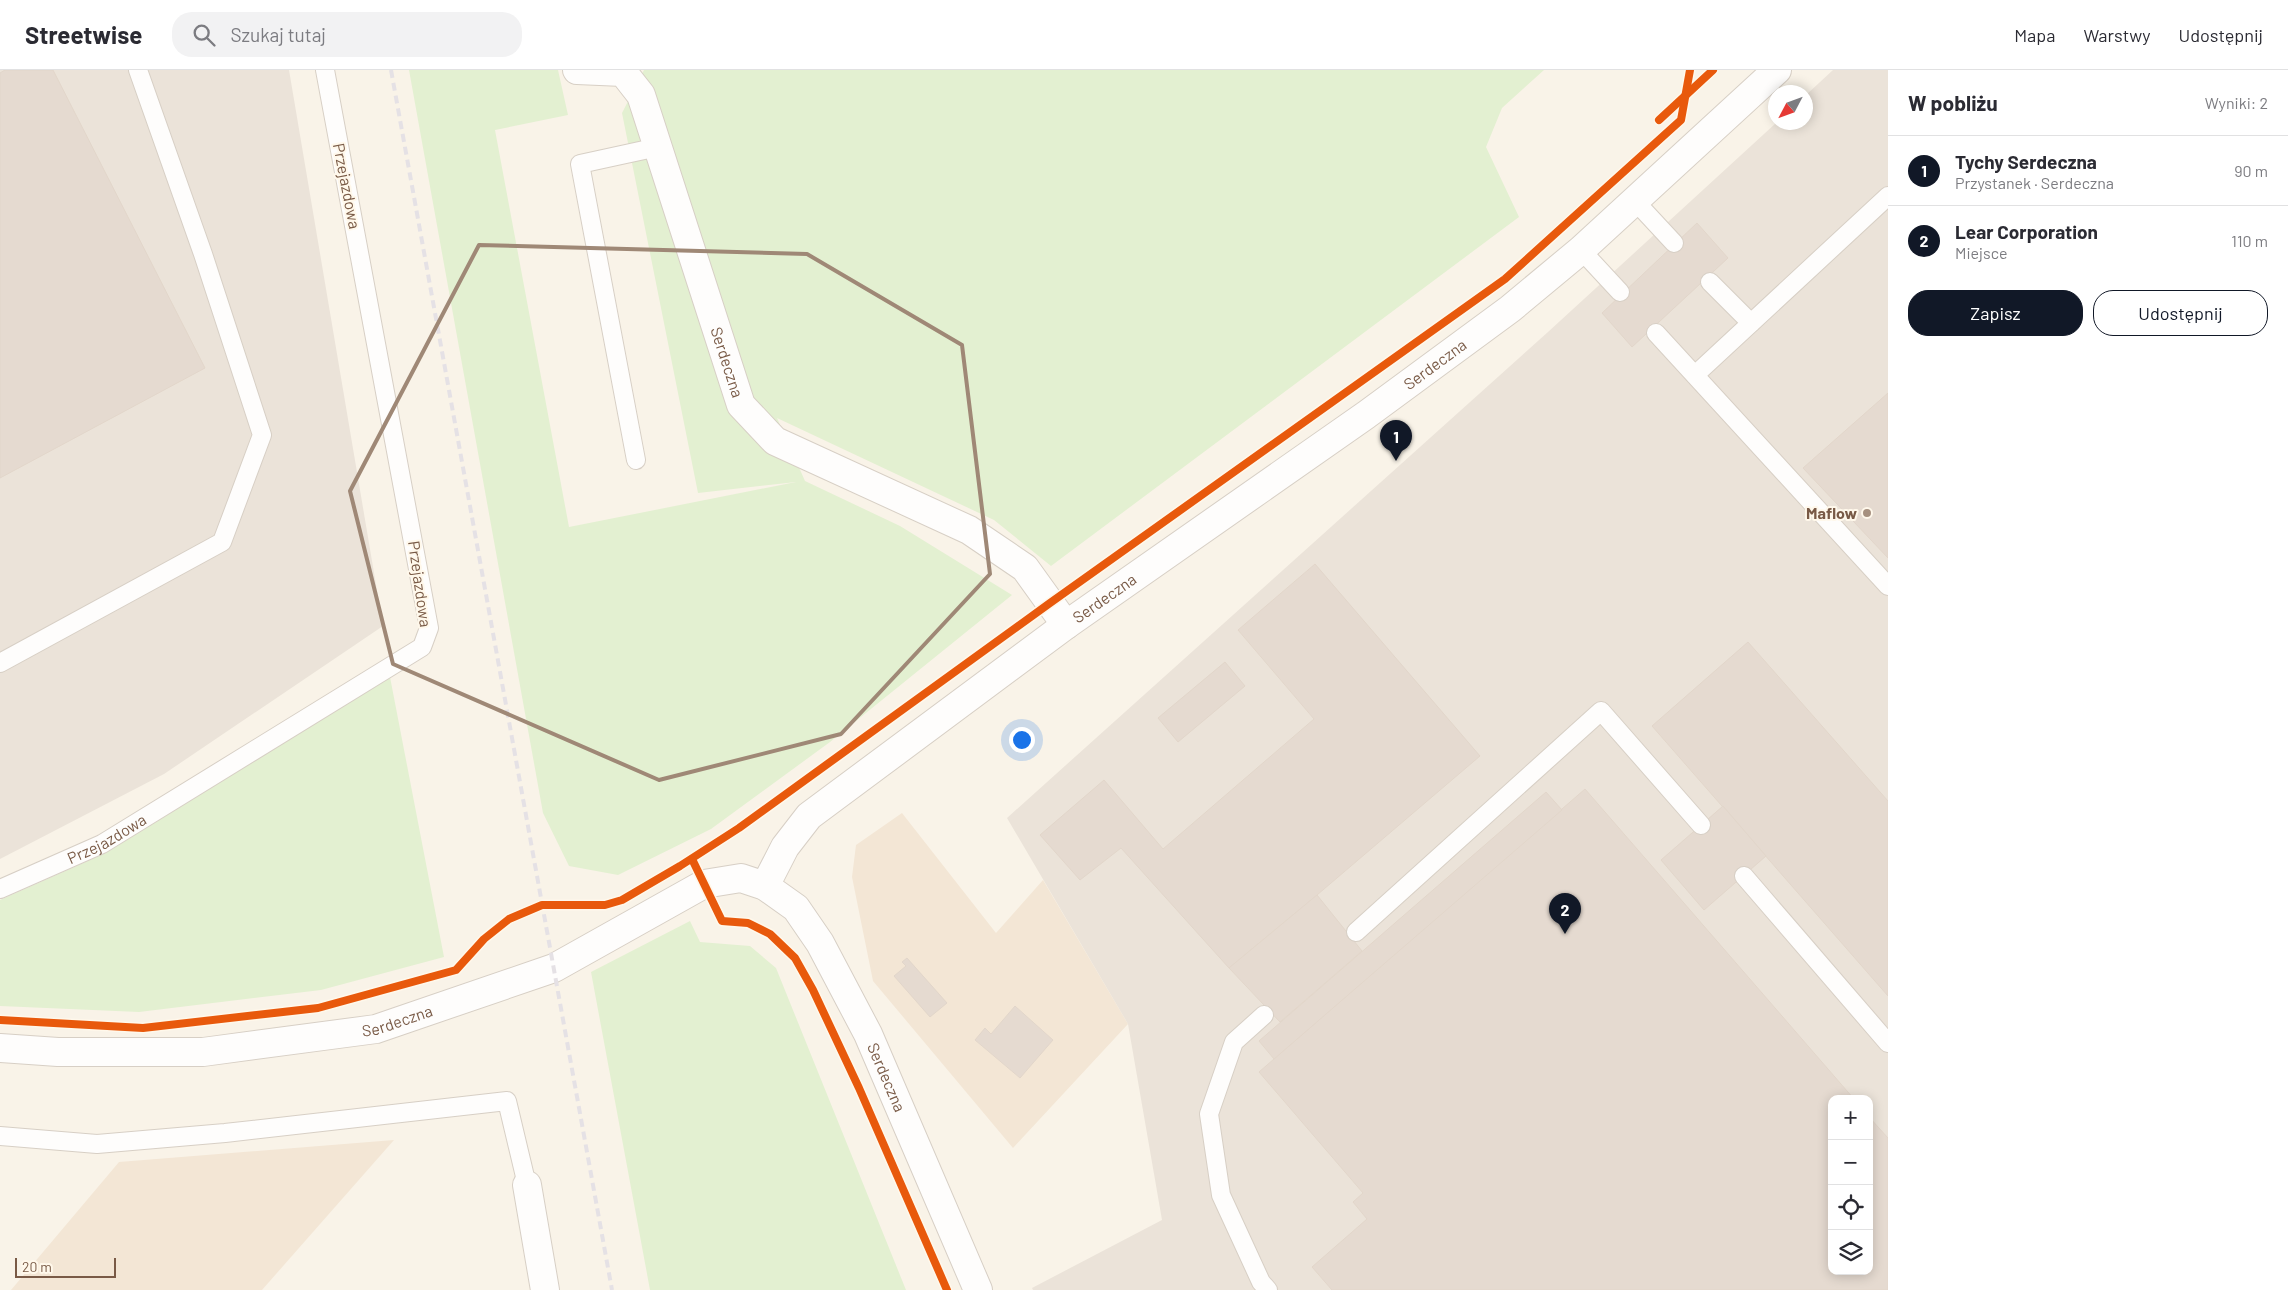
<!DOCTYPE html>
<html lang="pl">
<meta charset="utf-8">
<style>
:root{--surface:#fff;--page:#f2f2f3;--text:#2b2b33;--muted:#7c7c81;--line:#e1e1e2;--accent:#111827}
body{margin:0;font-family:Barlow,sans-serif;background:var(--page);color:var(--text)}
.controls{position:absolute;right:15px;bottom:15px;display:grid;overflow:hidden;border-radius:10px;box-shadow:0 2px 12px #0003}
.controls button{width:45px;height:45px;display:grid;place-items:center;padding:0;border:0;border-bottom:1px solid var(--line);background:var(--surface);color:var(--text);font:25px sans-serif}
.compass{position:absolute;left:1768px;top:15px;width:45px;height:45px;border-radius:50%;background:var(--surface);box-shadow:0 2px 12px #0003;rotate:229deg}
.scale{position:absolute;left:15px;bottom:12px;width:101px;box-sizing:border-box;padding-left:5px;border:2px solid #795a46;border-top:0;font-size:14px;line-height:18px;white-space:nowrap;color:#795a46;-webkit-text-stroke:4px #fff8eb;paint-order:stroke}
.you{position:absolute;left:1021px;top:669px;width:18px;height:18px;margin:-12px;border:4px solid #fff;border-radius:50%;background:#1a73e8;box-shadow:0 0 0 8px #1a73e833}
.badge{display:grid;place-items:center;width:32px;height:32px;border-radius:50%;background:var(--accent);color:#fff;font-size:16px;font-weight:700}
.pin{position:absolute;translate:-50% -41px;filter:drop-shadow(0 1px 2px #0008)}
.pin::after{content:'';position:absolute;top:26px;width:18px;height:15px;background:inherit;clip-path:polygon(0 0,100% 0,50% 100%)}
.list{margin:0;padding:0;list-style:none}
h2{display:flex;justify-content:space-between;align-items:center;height:65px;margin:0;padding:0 20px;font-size:21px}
h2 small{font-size:16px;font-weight:400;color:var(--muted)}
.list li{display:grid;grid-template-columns:32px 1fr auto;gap:15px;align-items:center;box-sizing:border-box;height:70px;padding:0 20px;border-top:1px solid var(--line)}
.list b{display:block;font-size:19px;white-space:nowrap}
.list p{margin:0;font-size:16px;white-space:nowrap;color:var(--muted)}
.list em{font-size:16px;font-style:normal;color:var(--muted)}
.actions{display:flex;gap:10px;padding:15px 20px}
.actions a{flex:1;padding:11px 0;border:1px solid var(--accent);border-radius:20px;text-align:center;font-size:18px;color:var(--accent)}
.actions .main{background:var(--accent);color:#fff}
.icon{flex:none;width:28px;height:28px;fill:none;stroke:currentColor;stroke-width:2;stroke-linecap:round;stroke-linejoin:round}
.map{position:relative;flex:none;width:1888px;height:1220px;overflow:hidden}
header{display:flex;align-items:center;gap:30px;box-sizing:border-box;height:70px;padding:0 25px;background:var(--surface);border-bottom:1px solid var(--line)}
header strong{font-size:24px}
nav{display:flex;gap:28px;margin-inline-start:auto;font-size:18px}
.search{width:350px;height:45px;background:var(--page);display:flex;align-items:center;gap:12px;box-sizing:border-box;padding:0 18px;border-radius:20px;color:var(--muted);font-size:19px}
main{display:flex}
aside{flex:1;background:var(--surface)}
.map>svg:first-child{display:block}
.residential{fill:#f3e6d5}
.industrial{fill:#ebe3d9;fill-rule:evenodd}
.green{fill:#e3f0d1}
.building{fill:#e5dad0;stroke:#e2d6ca}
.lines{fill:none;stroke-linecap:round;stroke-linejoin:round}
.service-casing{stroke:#d7cfc5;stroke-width:20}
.minor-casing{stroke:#d7cfc5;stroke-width:30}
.tertiary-casing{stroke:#d7cfc5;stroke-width:30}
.service{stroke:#fefdfc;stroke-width:18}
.minor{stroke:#fefdfc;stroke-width:28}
.tertiary{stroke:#fefdfc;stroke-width:28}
.rail{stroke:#e5e1e5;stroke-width:4;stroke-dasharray:8 5;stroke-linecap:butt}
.cycleway-casing{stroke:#fff8eb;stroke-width:11}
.cycleway{stroke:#e8590c;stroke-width:8}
.marked{fill:none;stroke:#9f8876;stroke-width:4;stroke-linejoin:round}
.poi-dot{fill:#a6907f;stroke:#fff8eb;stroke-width:2}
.labels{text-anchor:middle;stroke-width:4;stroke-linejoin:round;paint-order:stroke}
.street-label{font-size:16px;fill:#795a46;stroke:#fff8eb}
.poi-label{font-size:16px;font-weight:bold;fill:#795a46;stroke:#fff8eb;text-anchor:end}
</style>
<header>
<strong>Streetwise</strong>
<div class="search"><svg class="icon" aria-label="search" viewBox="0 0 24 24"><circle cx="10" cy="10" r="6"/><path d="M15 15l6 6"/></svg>Szukaj tutaj</div>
<nav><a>Mapa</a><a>Warstwy</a><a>Udostępnij</a></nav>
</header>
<main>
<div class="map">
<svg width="1888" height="1220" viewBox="0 0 1888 1220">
<rect width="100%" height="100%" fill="#f9f3e8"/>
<!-- residential -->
<g class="residential">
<polygon points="902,743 996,863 1043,810 1128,954 1013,1078 873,911 852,807 856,775"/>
<polygon points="394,1070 262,1220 11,1220 119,1092"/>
</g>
<!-- industrial -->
<g class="industrial">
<polygon points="0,0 289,0 383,556 164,704 0,789"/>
<path d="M1833,0h55v1220h-855l-1,-2 130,-68 -34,-196 -121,-206 541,-486 228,-209 30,-1v-27zM1832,1029h37v172h-37z"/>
</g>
<!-- green -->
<g class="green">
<polygon points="409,0 558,0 568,45 495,60 569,457 796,412 698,423 622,43 644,0 1544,0 1502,38 1486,77 1519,147 1051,496 994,450 777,348 805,411 900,456 1012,525 830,672 711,759 618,805 569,796 543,743"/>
<polygon points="390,607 444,887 321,920 139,942 0,936 0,830 106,783"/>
<polygon points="690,851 700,872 750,876 776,898 906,1220 650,1220 591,902"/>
</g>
<!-- building -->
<g class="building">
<polygon points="5,0 53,0 205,298 0,408 0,3"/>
<polygon points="1697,153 1728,188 1632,277 1602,243"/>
<polygon points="1888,323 1888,488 1803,398"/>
<polygon points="1315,494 1480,686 1317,825 1229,898 1121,778 1080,810 1040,765 1104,710 1163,779 1314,649 1238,560"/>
<polygon points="1748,572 1888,731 1888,926 1652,656"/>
<polygon points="1225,592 1245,616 1178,672 1158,648"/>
<polygon points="1585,719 1854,1029 1832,1029 1832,1201 1869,1201 1869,1047 1888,1068 1888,1220 1332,1220 1312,1197 1367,1149 1353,1132 1363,1123 1259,1002"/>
<polygon points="1546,722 1562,740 1274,989 1259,971"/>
<polygon points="1723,736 1766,786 1704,840 1661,790"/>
<polygon points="1317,825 1362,881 1280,952 1229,898"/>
<polygon points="907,888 947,933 930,947 894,906 906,896 902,892"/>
<polygon points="1015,936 1053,970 1020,1008 975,970 985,958 991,964"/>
</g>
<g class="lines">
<defs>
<g id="service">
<polyline points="1635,131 1674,173"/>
<polyline points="1581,180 1620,222"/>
<polyline points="1710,212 1751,253"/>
<polyline points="1656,263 1888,516"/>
<polyline points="1695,305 1888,126"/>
<polyline points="636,390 580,94 658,77"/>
<polyline points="0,593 222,472 262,365 203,184 138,0"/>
<polyline points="1744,806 1888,973"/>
<path id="s1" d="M0,819l102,-45 320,-197 7,-19 -104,-558"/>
<polyline points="1356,862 1601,641 1701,755"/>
<polyline points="1264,945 1234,972 1209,1044 1221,1125 1261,1212 1268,1220"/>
<polyline points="0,1066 97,1074 225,1063 507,1031 527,1115"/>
</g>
<g id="minor">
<path id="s2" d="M577,0l46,2 18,23 100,310 34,36 194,89 56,38 41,57"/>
<polyline points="527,1115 545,1220"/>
</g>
<g id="tertiary">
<path id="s3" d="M765,816l20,-39 24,-31 257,-191 300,-210 144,-106 71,-59 196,-180"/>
<path id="s4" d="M0,978l58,4h145l173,-23 178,-61 150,-84 37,-6 24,8 31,22 24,35 48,91 110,256"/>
</g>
</defs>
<!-- service casing -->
<use href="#service" class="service-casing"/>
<!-- minor casing -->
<use href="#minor" class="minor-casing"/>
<!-- tertiary casing -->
<use href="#tertiary" class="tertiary-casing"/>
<!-- service -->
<use href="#service" class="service"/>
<!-- minor -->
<use href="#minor" class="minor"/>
<!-- tertiary -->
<use href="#tertiary" class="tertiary"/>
<!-- rail -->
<polyline class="rail" points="391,0 612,1220"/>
<defs>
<g id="cycleway">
<polyline points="1659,50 1713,0"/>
<polyline points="692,789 722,851 748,853 770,864 795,888 813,920 859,1018 947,1220"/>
<polyline points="0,950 143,958 318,938 456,900 484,869 509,849 542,835 605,835 622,830 680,796 739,758 1050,533 1505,209 1681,50 1690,0"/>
</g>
</defs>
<!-- cycleway casing -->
<use href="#cycleway" class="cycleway-casing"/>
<!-- cycleway -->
<use href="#cycleway" class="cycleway"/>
</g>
<!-- marked area -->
<path class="marked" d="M479,175l328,9 155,91 28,229 -149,160 -182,46 -266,-116 -43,-173z"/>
<!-- markers -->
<circle class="poi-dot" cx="1867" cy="443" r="5"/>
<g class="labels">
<!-- street labels -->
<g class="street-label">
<text transform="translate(347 116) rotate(79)" y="6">Przejazdowa</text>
<text dy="6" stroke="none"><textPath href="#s2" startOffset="356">Serdeczna</textPath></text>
<text dy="6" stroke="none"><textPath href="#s3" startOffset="855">Serdeczna</textPath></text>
<text transform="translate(420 514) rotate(82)" y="6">Przejazdowa</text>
<text dy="6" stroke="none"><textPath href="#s3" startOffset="450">Serdeczna</textPath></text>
<text dy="6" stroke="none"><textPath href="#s1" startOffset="118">Przejazdowa</textPath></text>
<text dy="6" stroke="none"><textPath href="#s4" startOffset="400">Serdeczna</textPath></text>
<text dy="6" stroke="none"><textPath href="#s4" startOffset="1031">Serdeczna</textPath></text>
</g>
<!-- poi labels -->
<g class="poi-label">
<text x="1857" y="449">Maflow</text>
</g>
</g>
</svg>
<div class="controls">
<button>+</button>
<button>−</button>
<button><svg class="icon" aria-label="locate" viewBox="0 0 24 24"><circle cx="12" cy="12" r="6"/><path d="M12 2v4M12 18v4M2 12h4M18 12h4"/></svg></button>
<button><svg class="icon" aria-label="layers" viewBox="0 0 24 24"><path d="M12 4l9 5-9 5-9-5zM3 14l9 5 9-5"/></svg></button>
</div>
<svg class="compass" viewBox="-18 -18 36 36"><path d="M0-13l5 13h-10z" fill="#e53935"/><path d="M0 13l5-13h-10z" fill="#7c7c81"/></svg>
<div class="scale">20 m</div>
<div class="you"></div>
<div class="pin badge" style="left:1396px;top:391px">1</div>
<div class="pin badge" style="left:1565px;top:864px">2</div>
</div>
<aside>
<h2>W pobliżu<small>Wyniki: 2</small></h2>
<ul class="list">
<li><span class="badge">1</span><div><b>Tychy Serdeczna</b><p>Przystanek · Serdeczna</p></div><em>90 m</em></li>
<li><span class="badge">2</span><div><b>Lear Corporation</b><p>Miejsce</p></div><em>110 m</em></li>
</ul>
<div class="actions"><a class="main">Zapisz</a><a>Udostępnij</a></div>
</aside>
</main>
